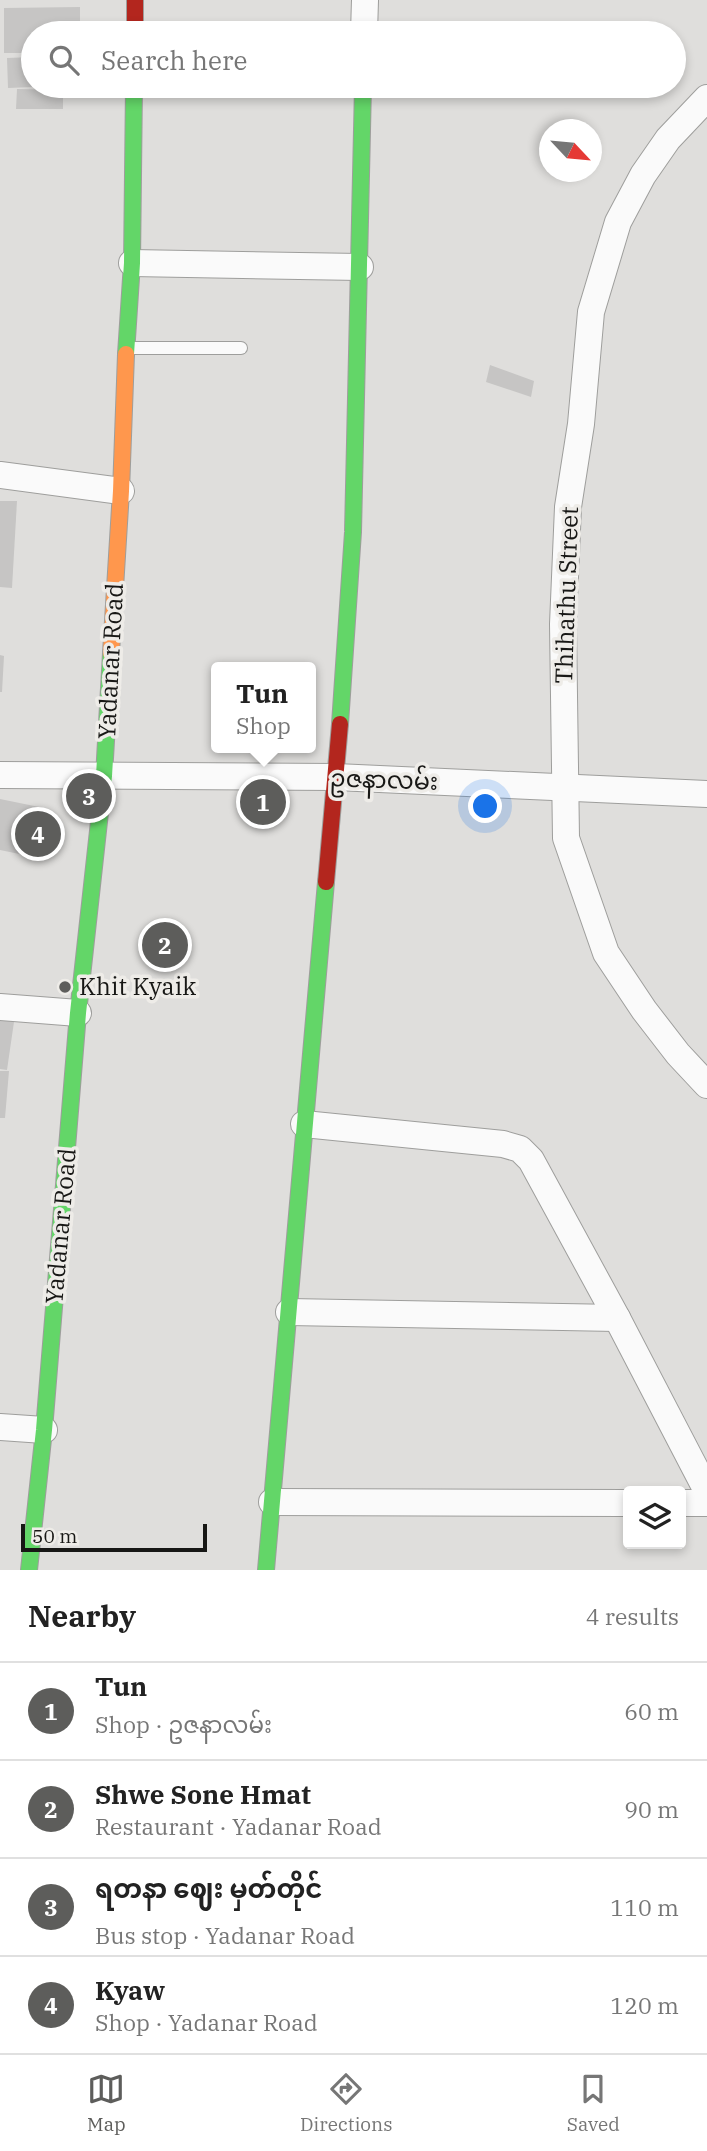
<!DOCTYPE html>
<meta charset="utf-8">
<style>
:root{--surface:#fff;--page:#f2f2f2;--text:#222;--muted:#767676;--line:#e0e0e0;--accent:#5d5d5b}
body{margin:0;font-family:"IBM Plex Serif","Noto Sans Myanmar",serif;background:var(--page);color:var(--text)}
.controls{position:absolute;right:21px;bottom:21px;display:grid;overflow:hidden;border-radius:7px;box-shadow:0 4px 10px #0003}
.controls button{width:63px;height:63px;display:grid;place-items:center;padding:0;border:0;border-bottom:2px solid var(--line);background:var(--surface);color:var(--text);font:35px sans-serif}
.compass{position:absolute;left:539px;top:119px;width:63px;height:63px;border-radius:50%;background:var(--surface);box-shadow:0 4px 10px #0003;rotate:116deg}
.scale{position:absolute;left:21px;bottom:18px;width:186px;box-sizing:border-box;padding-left:7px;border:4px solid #171715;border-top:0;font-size:19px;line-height:24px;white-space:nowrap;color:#171715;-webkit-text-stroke:5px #eeece8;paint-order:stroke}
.you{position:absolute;left:486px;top:807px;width:24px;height:24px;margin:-18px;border:5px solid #fff;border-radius:50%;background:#1a73e8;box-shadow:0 0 0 10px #1a73e833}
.badge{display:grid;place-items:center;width:46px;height:46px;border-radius:50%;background:var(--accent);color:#fff;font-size:23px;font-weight:700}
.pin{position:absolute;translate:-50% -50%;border:4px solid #fff;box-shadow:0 2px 7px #0006}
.popup{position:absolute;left:211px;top:662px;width:105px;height:91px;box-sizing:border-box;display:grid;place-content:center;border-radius:7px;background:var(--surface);filter:drop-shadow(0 2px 5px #0005);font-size:23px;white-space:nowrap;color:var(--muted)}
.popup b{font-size:26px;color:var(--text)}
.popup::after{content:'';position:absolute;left:50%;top:100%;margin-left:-14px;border:14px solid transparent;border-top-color:var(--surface)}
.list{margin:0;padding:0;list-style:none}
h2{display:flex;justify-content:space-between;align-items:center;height:91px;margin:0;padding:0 28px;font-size:30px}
h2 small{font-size:23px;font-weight:400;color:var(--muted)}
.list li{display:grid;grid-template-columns:46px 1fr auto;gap:21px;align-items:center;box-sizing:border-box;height:98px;padding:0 28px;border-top:2px solid var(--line)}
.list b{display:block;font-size:26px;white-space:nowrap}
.list p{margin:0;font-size:23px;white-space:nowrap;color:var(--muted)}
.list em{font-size:23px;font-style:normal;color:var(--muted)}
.icon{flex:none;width:38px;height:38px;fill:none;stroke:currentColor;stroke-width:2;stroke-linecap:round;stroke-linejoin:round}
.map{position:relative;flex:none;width:707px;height:1570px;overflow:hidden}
.search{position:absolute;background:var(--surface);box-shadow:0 4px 10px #0003;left:21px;right:21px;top:21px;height:77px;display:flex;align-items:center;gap:18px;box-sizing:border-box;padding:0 24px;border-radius:38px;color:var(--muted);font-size:26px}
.sheet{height:483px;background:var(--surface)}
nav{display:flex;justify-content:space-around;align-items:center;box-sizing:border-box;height:98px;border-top:2px solid var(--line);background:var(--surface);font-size:19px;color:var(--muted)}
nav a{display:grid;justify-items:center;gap:4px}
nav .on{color:var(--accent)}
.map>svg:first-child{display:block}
.building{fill:#c6c5c4}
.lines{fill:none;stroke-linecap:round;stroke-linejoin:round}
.lane-casing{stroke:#9e9e9c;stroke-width:14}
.street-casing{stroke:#9e9e9c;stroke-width:28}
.fast-casing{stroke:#9e9e9c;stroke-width:18}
.slow-casing{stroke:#9e9e9c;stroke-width:18}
.jam-casing{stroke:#9e9e9c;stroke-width:18}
.lane{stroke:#fafafa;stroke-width:12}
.street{stroke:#fafafa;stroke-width:26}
.fast{stroke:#63d668;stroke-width:16}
.slow{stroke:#ff974d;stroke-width:16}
.jam{stroke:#b3261e;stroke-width:16}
.poi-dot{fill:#5d5d5b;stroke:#eeece8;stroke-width:2.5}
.labels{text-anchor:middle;stroke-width:7;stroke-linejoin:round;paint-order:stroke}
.street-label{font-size:24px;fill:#171715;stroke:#eeece8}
.poi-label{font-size:24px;fill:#171715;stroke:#eeece8;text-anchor:start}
</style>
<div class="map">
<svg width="707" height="1570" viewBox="0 0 707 1570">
<rect width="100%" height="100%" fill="#dfdedc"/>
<!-- building -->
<g class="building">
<polygon points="80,7 80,33 33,33 33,53 4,53 4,8"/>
<polygon points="33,57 33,87 8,88 7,58"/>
<polygon points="17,89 63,90 63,109 16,109"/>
<polygon points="490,365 534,381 531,397 486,382"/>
<polygon points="0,501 17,501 12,588 0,587"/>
<polygon points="0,655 4,656 2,692 0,692"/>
<polygon points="0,799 44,808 34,857 0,850"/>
<polygon points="0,1013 15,1015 7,1070 0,1069"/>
<polygon points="0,1071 9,1071 5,1118 0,1118"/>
</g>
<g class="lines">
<defs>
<polyline id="lane" points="130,348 241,348"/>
<g id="street">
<polyline points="364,33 365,0"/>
<polyline points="707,98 668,139 643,175 618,222 591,312 581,424 568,507 563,624 566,838 606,953 644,1010 678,1054 707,1085"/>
<polyline points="132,263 360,267"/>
<polyline points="0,475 121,491"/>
<polyline points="0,775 336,777 707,794"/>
<polyline points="0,1007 78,1013"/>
<polyline points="304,1124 503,1144 520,1149 531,1160 617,1318 707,1491"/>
<polyline points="289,1312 617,1318"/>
<polyline points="0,1427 44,1430"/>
<polyline points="272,1502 628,1503"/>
<polyline points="681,1503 707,1503"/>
</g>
<g id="fast">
<polyline points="126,354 132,263 134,86"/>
<polyline points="340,724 353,532 363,86"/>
<polyline points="29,1570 44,1430 78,1013 104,776 111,653"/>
<polyline points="266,1570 326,882"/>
</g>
<polyline id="slow" points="111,653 121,491 126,354"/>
<g id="jam">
<polyline points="135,0 135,33"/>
<polyline points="326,882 340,724"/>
</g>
</defs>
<!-- lane casing -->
<use href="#lane" class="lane-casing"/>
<!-- street casing -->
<use href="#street" class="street-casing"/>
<!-- fast casing -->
<use href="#fast" class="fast-casing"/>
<!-- slow casing -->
<use href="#slow" class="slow-casing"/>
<!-- jam casing -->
<use href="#jam" class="jam-casing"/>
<!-- lane -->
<use href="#lane" class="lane"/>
<!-- street -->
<use href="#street" class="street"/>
<!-- fast -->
<use href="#fast" class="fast"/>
<!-- slow -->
<use href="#slow" class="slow"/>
<!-- jam -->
<use href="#jam" class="jam"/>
</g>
<!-- markers -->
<circle class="poi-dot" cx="65" cy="987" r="7"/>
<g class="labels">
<!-- street labels -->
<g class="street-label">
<text transform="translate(567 595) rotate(-88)" y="8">Thihathu Street</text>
<text transform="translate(111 661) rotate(-87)" y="8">Yadanar Road</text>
<text transform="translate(384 780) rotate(2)" y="8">ဥဇနာလမ်း</text>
<text transform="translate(61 1226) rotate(-85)" y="8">Yadanar Road</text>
</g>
<!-- poi labels -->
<g class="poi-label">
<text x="79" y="995">Khit Kyaik</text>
</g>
</g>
</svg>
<div class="controls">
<button><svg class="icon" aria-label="layers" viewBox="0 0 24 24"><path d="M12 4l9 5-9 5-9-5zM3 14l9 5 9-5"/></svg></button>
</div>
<svg class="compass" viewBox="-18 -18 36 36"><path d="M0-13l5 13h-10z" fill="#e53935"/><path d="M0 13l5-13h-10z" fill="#767676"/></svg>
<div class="scale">50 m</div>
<div class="you"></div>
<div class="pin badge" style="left:263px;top:802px">1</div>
<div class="popup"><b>Tun</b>Shop</div>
<div class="pin badge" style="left:165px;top:945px">2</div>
<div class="pin badge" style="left:89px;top:796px">3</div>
<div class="pin badge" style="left:38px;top:834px">4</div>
<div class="search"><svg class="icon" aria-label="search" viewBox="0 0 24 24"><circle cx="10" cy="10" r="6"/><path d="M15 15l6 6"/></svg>Search here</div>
</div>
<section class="sheet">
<h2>Nearby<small>4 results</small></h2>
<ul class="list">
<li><span class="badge">1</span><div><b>Tun</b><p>Shop · ဥဇနာလမ်း</p></div><em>60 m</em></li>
<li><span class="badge">2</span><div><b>Shwe Sone Hmat</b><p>Restaurant · Yadanar Road</p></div><em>90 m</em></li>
<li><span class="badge">3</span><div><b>ရတနာ ဈေး မှတ်တိုင်</b><p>Bus stop · Yadanar Road</p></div><em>110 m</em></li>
<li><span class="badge">4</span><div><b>Kyaw</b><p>Shop · Yadanar Road</p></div><em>120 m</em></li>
</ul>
</section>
<nav>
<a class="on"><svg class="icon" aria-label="map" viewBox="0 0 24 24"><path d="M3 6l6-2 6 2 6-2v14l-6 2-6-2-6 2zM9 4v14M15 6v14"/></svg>Map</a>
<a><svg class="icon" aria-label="directions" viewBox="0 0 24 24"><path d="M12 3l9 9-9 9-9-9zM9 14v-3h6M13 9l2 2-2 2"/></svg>Directions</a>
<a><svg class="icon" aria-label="saved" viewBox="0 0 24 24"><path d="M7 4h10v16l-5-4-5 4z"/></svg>Saved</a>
</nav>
